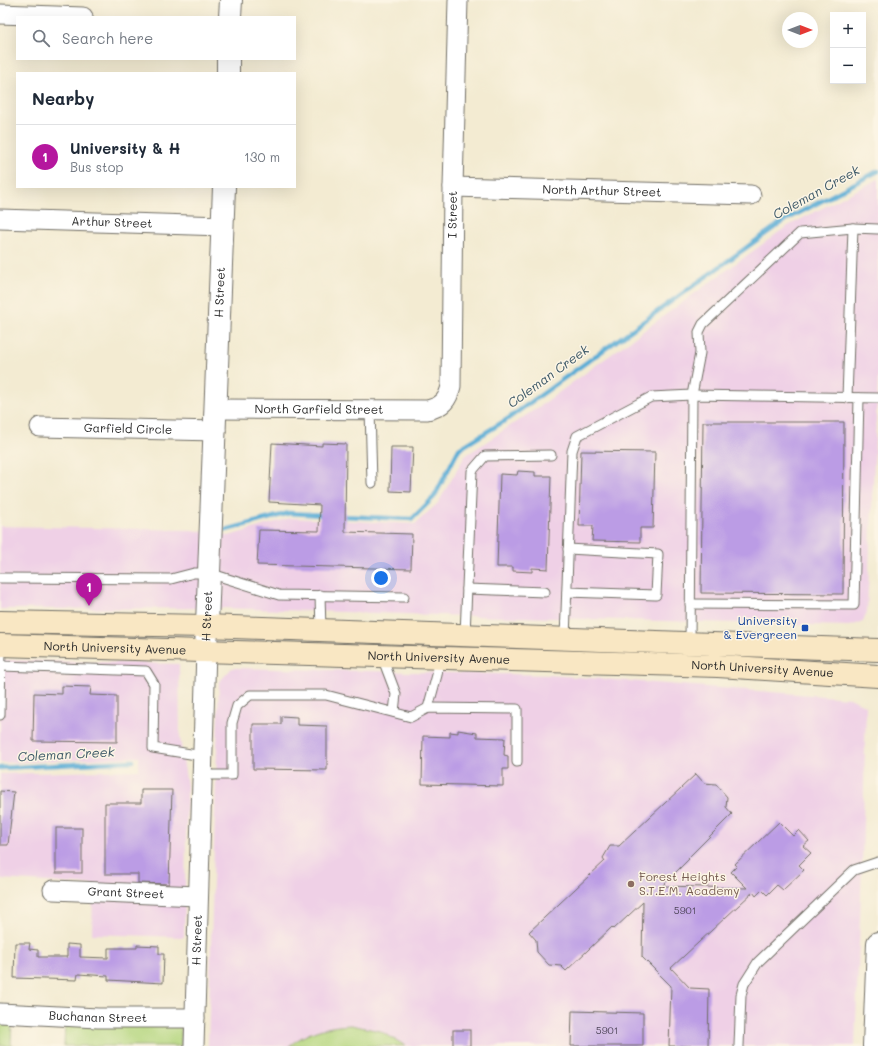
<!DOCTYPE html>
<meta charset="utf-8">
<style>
:root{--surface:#fff;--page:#f2f2f3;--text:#1f2937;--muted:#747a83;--line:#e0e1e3;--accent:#b5179e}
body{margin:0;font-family:Mali,sans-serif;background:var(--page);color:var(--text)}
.controls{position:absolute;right:12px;top:12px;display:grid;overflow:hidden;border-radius:0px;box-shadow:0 4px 16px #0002}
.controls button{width:36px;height:36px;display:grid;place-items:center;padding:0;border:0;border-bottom:1px solid var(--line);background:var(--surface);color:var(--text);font:20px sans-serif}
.compass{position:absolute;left:782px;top:12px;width:36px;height:36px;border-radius:50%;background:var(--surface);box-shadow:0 4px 16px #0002;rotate:90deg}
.you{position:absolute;left:381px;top:578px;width:14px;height:14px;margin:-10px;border:3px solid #fff;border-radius:50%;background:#1a73e8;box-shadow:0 0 0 6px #1a73e833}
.badge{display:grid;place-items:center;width:26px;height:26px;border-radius:50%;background:var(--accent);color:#fff;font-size:13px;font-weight:700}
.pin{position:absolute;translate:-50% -33px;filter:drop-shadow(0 1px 2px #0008)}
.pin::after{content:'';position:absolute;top:21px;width:14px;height:12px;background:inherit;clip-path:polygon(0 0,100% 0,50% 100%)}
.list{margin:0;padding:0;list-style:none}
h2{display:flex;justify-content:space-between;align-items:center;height:52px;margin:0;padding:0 16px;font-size:17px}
h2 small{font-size:13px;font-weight:400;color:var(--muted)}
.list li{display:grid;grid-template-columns:26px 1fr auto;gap:12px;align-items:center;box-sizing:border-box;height:64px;padding:0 16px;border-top:1px solid var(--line)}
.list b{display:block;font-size:15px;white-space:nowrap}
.list p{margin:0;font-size:13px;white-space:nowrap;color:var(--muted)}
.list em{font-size:13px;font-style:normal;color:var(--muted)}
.icon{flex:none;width:22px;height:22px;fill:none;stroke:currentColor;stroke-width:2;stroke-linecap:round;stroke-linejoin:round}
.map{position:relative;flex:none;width:878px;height:1046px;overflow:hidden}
.search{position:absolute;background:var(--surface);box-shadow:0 4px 16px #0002;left:16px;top:16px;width:280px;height:44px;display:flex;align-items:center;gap:10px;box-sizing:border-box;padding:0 14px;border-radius:0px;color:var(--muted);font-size:15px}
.panel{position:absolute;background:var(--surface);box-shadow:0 4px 16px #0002;left:16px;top:72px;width:280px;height:116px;border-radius:0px}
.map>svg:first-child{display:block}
.built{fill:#efd0e6}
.green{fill:#b4d67e;stroke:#708054}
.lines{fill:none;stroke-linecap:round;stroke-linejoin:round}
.stream{stroke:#5badd6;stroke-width:4.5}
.building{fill:#bb9ce5}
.service-casing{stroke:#716e65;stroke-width:11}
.minor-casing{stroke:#716e65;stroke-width:21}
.tertiary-casing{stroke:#716e65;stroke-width:24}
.secondary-casing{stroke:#716e65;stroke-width:24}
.service{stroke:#fff;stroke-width:9}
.minor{stroke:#fff;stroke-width:19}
.tertiary{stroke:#fff;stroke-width:22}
.secondary{stroke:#f9e7c3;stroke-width:22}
.transit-dot{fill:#1a4fb4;stroke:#fcf5e5;stroke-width:1.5}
.education-dot{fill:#8d6e63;stroke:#fcf5e5;stroke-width:1.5}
.labels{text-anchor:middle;stroke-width:3;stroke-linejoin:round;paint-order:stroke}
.number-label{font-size:10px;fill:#4f475a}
.street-label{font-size:12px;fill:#2b2b2b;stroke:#fcf5e5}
.transit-label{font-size:12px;fill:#164399;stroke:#fcf5e5;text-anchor:end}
.education-label{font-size:12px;fill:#785e54;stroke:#fcf5e5;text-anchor:start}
.water-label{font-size:13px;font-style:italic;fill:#3c5867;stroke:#fcf5e5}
</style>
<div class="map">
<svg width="878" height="1046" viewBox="0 0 878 1046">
<rect width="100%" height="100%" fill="#fcf5e5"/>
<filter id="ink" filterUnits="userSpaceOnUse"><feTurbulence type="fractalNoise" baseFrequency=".025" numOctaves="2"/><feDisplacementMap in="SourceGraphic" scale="8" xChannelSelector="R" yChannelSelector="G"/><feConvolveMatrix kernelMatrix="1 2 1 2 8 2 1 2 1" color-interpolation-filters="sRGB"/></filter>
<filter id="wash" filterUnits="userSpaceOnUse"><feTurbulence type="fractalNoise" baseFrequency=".012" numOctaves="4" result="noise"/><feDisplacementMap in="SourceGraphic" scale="16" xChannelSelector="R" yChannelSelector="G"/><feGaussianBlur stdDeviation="0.9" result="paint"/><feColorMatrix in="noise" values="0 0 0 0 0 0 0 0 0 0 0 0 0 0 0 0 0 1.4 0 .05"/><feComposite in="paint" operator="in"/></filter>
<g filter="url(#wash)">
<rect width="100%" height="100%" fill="#f3ebd2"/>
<!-- built -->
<g class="built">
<polygon points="878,179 878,377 867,612 863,622 849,626 436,615 224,608 0,609 0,526 193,530 229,536 290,518 415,524 438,503 465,456 543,404 786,227"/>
<polygon points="0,660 179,664 180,738 187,786 184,937 92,934 93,885 0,879 0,774 139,770 139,757 0,763"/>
<polygon points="232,668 549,675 850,698 866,706 862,867 855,1046 208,1046 219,682"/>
</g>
<!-- green -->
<g class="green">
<polygon points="0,1020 12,1020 11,1046 0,1046"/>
<polygon points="65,1022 181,1025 181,1046 64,1046"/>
<path d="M351,1025l29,6 26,15h-117c19,-15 39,-20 62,-21z"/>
</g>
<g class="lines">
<!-- stream -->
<g class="stream">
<polyline points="340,516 412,519 434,497 459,449 506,420 782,222 878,171"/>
<polyline points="226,530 289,513 325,515"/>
<polyline points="0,768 133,761"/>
</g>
</g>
<g id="blocks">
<!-- building -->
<g class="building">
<polygon points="703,422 844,422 843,594 701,593"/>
<polygon points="272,443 322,446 322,443 346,444 345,532 412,534 411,569 257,565 259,530 319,531 320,505 269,502"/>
<polygon points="391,447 413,447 411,492 390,491"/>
<polygon points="581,451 655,452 653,528 640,528 640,542 592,541 593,526 579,526"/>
<polygon points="518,471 535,472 535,476 551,476 548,569 532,568 532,572 513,571 513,567 497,567 500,474 517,475"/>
<polygon points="62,686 91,687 90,695 117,696 117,742 33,741 34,693 62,694"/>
<polygon points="281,716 297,717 297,725 327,726 327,770 253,769 253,724 281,724"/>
<polygon points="458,730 477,733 477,737 505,738 504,755 508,756 508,769 503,769 503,786 422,784 423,736 450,737 450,732 458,733"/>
<polygon points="696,774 704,783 716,784 727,797 726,807 732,814 688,858 689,859 662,886 747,888 731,872 737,866 735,864 779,822 793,836 799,830 809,841 803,846 811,853 799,865 804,870 783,890 777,885 767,895 762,890 756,896 753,892 671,968 690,988 709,989 708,1046 669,1046 671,986 642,957 643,902 614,929 612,927 566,971 561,966 549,965 537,952 536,940 529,932 605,861 603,858 610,846 619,846"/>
<polygon points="141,790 172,790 169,884 138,883 138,874 105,874 105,803 141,803"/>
<polygon points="0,791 14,792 8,845 0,845"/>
<rect x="56" y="828" width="26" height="45"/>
<polygon points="15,943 30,943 29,949 38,950 38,957 67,957 67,944 80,945 80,957 108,958 108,948 137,948 137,945 159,946 159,954 164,954 163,983 108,980 108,976 78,974 77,980 14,978"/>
<polygon points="572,1011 643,1013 643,1046 571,1046"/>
<rect x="453" y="1030" width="17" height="16"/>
</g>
</g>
</g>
<g filter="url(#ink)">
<use href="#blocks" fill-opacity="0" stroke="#716e65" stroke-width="1"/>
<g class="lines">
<defs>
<g id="service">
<polyline points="847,398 853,228 878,229"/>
<polyline points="370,409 372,483"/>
<polyline points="0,578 171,579 194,573 209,573 279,595 404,597"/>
<polyline points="467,589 545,592"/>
<polyline points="567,592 656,595 658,554 568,549"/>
<polyline points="320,595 321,630"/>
<polyline points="690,604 854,605 859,398"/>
<polyline points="465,634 472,471 485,456 551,455"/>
<polyline points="565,638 572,451 577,436 651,397 692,395 700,353 699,332 703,324 800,233 853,228"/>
<polyline points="690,643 692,395 878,398"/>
<polyline points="382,657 396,694 394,712"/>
<polyline points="1,666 146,671 154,684 153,748 203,756"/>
<polyline points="428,708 437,675 439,659"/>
<polyline points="0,715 1,645"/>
<polyline points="202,775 232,775 232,723 237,706 250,695 326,695 411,717 428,708 517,709 517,762"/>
<polyline points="739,1046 741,995 744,984 758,962 854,870 878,862"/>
</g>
<g id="minor">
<polyline points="0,14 83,17"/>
<path id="s1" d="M453,187l298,8"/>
<path id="s2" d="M0,219l223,7"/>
<path id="s3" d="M216,409l211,1c15,-3 21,-10 24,-24l2,-199 5,-187"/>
<path id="s4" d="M40,427l176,4"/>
<path id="s5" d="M53,890l145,6"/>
<path id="s6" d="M0,1013l98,5h97"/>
<path id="s7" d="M194,1046l12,-396"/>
</g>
<g id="tertiary">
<polyline points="230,17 231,0"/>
<polyline points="228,73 228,59"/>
<path id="s8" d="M206,650l18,-463"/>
<polyline points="874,1046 878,943"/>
</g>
<g id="secondary">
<polyline points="0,622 206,626 878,650"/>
<path id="s9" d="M0,645l718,21 160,10"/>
</g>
</defs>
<!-- service casing -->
<use href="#service" class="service-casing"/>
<!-- minor casing -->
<use href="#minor" class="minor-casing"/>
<!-- tertiary casing -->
<use href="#tertiary" class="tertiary-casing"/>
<!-- secondary casing -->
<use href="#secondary" class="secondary-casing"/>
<!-- service -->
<use href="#service" class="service"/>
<!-- minor -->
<use href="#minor" class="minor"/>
<!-- tertiary -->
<use href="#tertiary" class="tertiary"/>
<!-- secondary -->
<use href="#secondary" class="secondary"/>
</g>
</g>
<!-- markers -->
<rect class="transit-dot" x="801" y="624" width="8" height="8" rx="2"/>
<circle class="education-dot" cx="631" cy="884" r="4"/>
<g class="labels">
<!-- number labels -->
<g class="number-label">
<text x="685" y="914">5901</text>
<text x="607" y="1034">5901</text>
</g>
<!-- street labels -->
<g class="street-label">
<text dy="4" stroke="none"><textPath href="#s1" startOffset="149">North Arthur Street</textPath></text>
<text dy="4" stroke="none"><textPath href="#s3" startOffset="419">I Street</textPath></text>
<text dy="4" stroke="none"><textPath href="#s2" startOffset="112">Arthur Street</textPath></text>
<text dy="4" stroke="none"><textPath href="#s8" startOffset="358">H Street</textPath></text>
<text dy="4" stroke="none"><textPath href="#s3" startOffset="103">North Garfield Street</textPath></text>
<text dy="4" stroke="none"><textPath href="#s4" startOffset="88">Garfield Circle</textPath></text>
<text dy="4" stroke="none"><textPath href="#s8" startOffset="34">H Street</textPath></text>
<text dy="4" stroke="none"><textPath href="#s9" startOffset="115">North University Avenue</textPath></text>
<text dy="4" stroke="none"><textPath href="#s9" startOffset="439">North University Avenue</textPath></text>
<text dy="4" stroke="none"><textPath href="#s9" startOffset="763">North University Avenue</textPath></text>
<text dy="4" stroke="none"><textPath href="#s5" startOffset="73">Grant Street</textPath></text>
<text dy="4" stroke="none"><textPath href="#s7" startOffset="106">H Street</textPath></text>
<text dy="4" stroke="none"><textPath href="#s6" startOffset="98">Buchanan Street</textPath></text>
</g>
<!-- transit labels -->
<g class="transit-label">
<text x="797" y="625">University<tspan x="797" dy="14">&amp; Evergreen</tspan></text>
</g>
<!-- education labels -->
<g class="education-label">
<text x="639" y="881">Forest Heights<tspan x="639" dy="14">S.T.E.M. Academy</tspan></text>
</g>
<!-- water labels -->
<g class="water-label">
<text transform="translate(816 192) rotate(-29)" y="5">Coleman Creek</text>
<text transform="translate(548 376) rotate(-36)" y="5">Coleman Creek</text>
<text transform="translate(66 754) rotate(-3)" y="5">Coleman Creek</text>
</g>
</g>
</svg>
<div class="controls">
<button>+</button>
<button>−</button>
</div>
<svg class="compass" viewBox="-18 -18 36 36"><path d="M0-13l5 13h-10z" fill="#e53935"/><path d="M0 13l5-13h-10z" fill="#747a83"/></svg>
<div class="you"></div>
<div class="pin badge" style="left:89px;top:606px">1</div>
<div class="search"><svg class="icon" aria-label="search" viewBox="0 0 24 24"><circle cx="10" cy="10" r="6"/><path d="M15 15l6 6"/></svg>Search here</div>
<section class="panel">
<h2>Nearby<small></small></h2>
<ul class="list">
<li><span class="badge">1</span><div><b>University &amp; H</b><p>Bus stop</p></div><em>130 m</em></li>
</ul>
</section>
</div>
